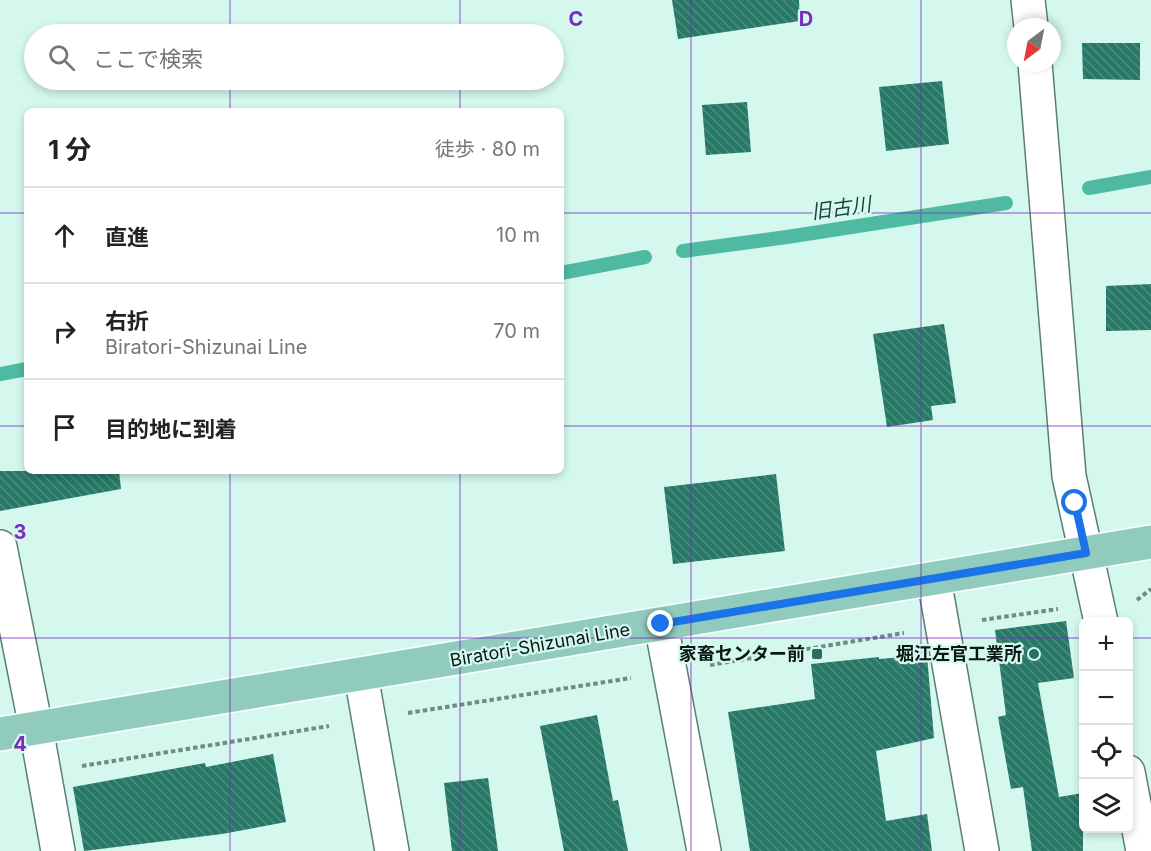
<!DOCTYPE html>
<html lang="ja">
<meta charset="utf-8">
<style>
:root{--surface:#fff;--page:#f2f2f2;--text:#222;--muted:#767676;--line:#e0e0e0}
body{margin:0;font-family:Inter,"Noto Sans JP",sans-serif;background:var(--page);color:var(--text)}
.controls{position:absolute;right:18px;bottom:18px;display:grid;overflow:hidden;border-radius:9px;box-shadow:0 3px 9px #0003}
.controls button{width:54px;height:54px;display:grid;place-items:center;padding:0;border:0;border-bottom:2px solid var(--line);background:var(--surface);color:var(--text);font:30px sans-serif}
.compass{position:absolute;left:1007px;top:18px;width:54px;height:54px;border-radius:50%;background:var(--surface);box-shadow:0 3px 9px #0003;rotate:212deg}
.stop{position:absolute;width:18px;height:18px;margin:-14px;border:4px solid #1a73e8;border-radius:50%;background:#fff}
.stop.end{background:#1a73e8;border-color:#fff;box-shadow:0 2px 6px #0008}
.list{margin:0;padding:0;list-style:none}
h2{display:flex;justify-content:space-between;align-items:center;height:78px;margin:0;padding:0 24px;font-size:26px}
h2 small{font-size:20px;font-weight:400;color:var(--muted)}
.list li{display:grid;grid-template-columns:39px 1fr auto;gap:18px;align-items:center;box-sizing:border-box;height:96px;padding:0 24px;border-top:2px solid var(--line)}
.list b{display:block;font-size:22px;white-space:nowrap}
.list p{margin:0;font-size:20px;white-space:nowrap;color:var(--muted)}
.list em{font-size:20px;font-style:normal;color:var(--muted)}
.icon{flex:none;width:33px;height:33px;fill:none;stroke:currentColor;stroke-width:2;stroke-linecap:round;stroke-linejoin:round}
.map{position:relative;flex:none;width:1151px;height:851px;overflow:hidden}
.search{position:absolute;background:var(--surface);box-shadow:0 3px 9px #0003;left:24px;top:24px;width:540px;height:66px;display:flex;align-items:center;gap:15px;box-sizing:border-box;padding:0 21px;border-radius:33px;color:var(--muted);font-size:22px}
.panel{position:absolute;background:var(--surface);box-shadow:0 3px 9px #0003;left:24px;top:108px;width:540px;height:366px;border-radius:9px}
.map>svg:first-child{display:block}
.lines{fill:none;stroke-linecap:round;stroke-linejoin:round}
.stream{stroke:#50b9a2;stroke-width:14}
.building{fill:url(#building-back-hatch)}
.minor-casing{stroke:#5d7e75;stroke-width:36}
.tertiary-casing{stroke:#5d7e75;stroke-width:36}
.primary-casing{stroke:#fff;stroke-width:36}
.path{stroke:#718b84;stroke-width:4;stroke-dasharray:4.5 3;stroke-linecap:butt}
.minor{stroke:#fff;stroke-width:33}
.tertiary{stroke:#fff;stroke-width:33}
.primary{stroke:#90cbbe;stroke-width:33}
.route{stroke:#1a73e8;stroke-width:8}
.grid{fill:none;stroke:#7b2cbf;stroke-width:1.5;stroke-opacity:0.55}
.poi-dot{fill:#2b6e5f;stroke:#d4f8ee;stroke-width:2}
.labels{text-anchor:middle;stroke-width:4.5;stroke-linejoin:round;paint-order:stroke}
.street-label{font-size:18px;fill:#091713;stroke:#d4f8ee}
.poi-label{font-size:18px;font-weight:bold;fill:#091713;stroke:#d4f8ee;text-anchor:end}
.water-label{font-size:20px;font-style:italic;fill:#17463b;stroke:#d4f8ee}
.grid-label{font-size:20px;text-anchor:middle;font-weight:bold;fill:#7b2cbf;stroke:#d4f8ee;stroke-width:4.5;stroke-linejoin:round;paint-order:stroke}
</style>
<div class="map">
<svg width="1151" height="851" viewBox="0 0 1151 851">
<defs>
<pattern id="building-back-hatch" width="6" height="6" patternUnits="userSpaceOnUse" patternTransform="scale(1.5)"><rect width="6" height="6" fill="#267867"/><path d="M-1 5l2 2M0 0l6 6M5-1l2 2" fill="none" stroke="#518c7f"/></pattern>
</defs>
<rect width="100%" height="100%" fill="#d4f8ee"/>
<g class="lines">
<!-- stream -->
<g class="stream">
<polyline points="1089,188 1151,177"/>
<polyline points="683,251 787,237 1006,203"/>
<polyline points="561,273 645,257"/>
<polyline points="0,374 27,369"/>
</g>
</g>
<!-- building -->
<g class="building">
<polygon points="672,0 799,0 800,21 678,39"/>
<polygon points="1082,43 1140,43 1140,80 1083,79"/>
<polygon points="942,81 949,144 886,151 879,87"/>
<polygon points="747,102 751,152 706,155 702,105"/>
<polygon points="1151,284 1151,330 1106,331 1106,286"/>
<polygon points="944,324 956,403 931,406 933,420 887,427 873,334"/>
<polygon points="0,471 119,471 121,489 0,511"/>
<polygon points="776,474 785,551 673,564 664,487"/>
<polygon points="1066,621 1074,678 1038,683 1059,797 1083,793 1083,851 1032,851 1023,787 1011,789 998,717 1006,715 995,630"/>
<polygon points="927,655 934,738 876,751 886,821 927,814 932,851 750,851 728,712 815,699 811,664 879,657 879,659"/>
<polygon points="597,715 613,801 618,800 628,851 564,851 540,726"/>
<polygon points="273,754 286,822 222,834 84,851 73,787 205,763 206,767"/>
<polygon points="488,778 498,851 452,851 444,783"/>
</g>
<g class="lines">
<defs>
<g id="minor">
<polyline points="0,547 36,728 58,851"/>
<polyline points="1086,553 1101,622"/>
<polyline points="934,579 982,851"/>
<polyline points="661,624 704,851"/>
<polyline points="361,675 392,851"/>
<polyline points="1128,772 1143,851"/>
</g>
<g id="tertiary">
<polyline points="1028,0 1031,27"/>
<polyline points="1035,63 1069,476 1086,553"/>
</g>
<polyline id="primary" points="0,734 1151,542"/>
</defs>
<!-- minor casing -->
<use href="#minor" class="minor-casing"/>
<!-- tertiary casing -->
<use href="#tertiary" class="tertiary-casing"/>
<!-- primary casing -->
<use href="#primary" class="primary-casing"/>
<!-- path -->
<g class="path">
<polyline points="1137,600 1151,589"/>
<polyline points="982,620 1058,609"/>
<polyline points="710,665 904,633"/>
<polyline points="408,713 631,678"/>
<polyline points="82,766 329,726"/>
</g>
<!-- minor -->
<use href="#minor" class="minor"/>
<!-- tertiary -->
<use href="#tertiary" class="tertiary"/>
<!-- primary -->
<use href="#primary" class="primary"/>
</g>
<g class="lines">
<!-- route -->
<polyline class="route" points="661,624 1086,553 1075,503"/>
</g>
<!-- grid -->
<path class="grid" d="M230,0v34M460,0v34M691,0v851M921,0v851M230,80v31M460,80v31M0,213h27M561,213h590M0,426h27M561,426h590M230,471v380M460,471v380M0,638h1084M1128,638h23"/>
<!-- markers -->
<g class="poi-dot">
<rect x="811" y="648" width="12" height="12" rx="3"/>
<circle cx="1034" cy="654" r="6"/>
</g>
<g class="labels">
<!-- street labels -->
<g class="street-label">
<text transform="translate(540 645) rotate(-10)" y="6">Biratori-Shizunai Line</text>
</g>
<!-- poi labels -->
<g class="poi-label">
<text x="805" y="660">家畜センター前</text>
<text x="1022" y="660">堀江左官工業所</text>
</g>
<!-- water labels -->
<g class="water-label">
<text transform="translate(841 208) rotate(-8)" y="7">旧古川</text>
</g>
</g>
<g class="grid-label">
<text x="576" y="26">C</text>
<text x="806" y="26">D</text>
<text x="20" y="539">3</text>
<text x="20" y="751">4</text>
</g>
</svg>
<div class="controls">
<button>+</button>
<button>−</button>
<button><svg class="icon" aria-label="locate" viewBox="0 0 24 24"><circle cx="12" cy="12" r="6"/><path d="M12 2v4M12 18v4M2 12h4M18 12h4"/></svg></button>
<button><svg class="icon" aria-label="layers" viewBox="0 0 24 24"><path d="M12 4l9 5-9 5-9-5zM3 14l9 5 9-5"/></svg></button>
</div>
<svg class="compass" viewBox="-18 -18 36 36"><path d="M0-13l5 13h-10z" fill="#e53935"/><path d="M0 13l5-13h-10z" fill="#767676"/></svg>
<div class="stop" style="left:1075px;top:503px"></div>
<div class="stop end" style="left:661px;top:624px"></div>
<div class="search"><svg class="icon" aria-label="search" viewBox="0 0 24 24"><circle cx="10" cy="10" r="6"/><path d="M15 15l6 6"/></svg>ここで検索</div>
<section class="panel">
<h2>1 分<small>徒歩 · 80 m</small></h2>
<ul class="list">
<li><svg class="icon" aria-label="ahead" viewBox="0 0 24 24"><path d="M12 20V5M6 11l6-6 6 6"/></svg><div><b>直進</b></div><em>10 m</em></li>
<li><svg class="icon" aria-label="right" viewBox="0 0 24 24"><path d="M7 20v-9h11M14 6l5 5-5 5"/></svg><div><b>右折</b><p>Biratori-Shizunai Line</p></div><em>70 m</em></li>
<li><svg class="icon" aria-label="arrive" viewBox="0 0 24 24"><path d="M6 21V4h12l-3 4 3 4H6"/></svg><div><b>目的地に到着</b></div></li>
</ul>
</section>
</div>
